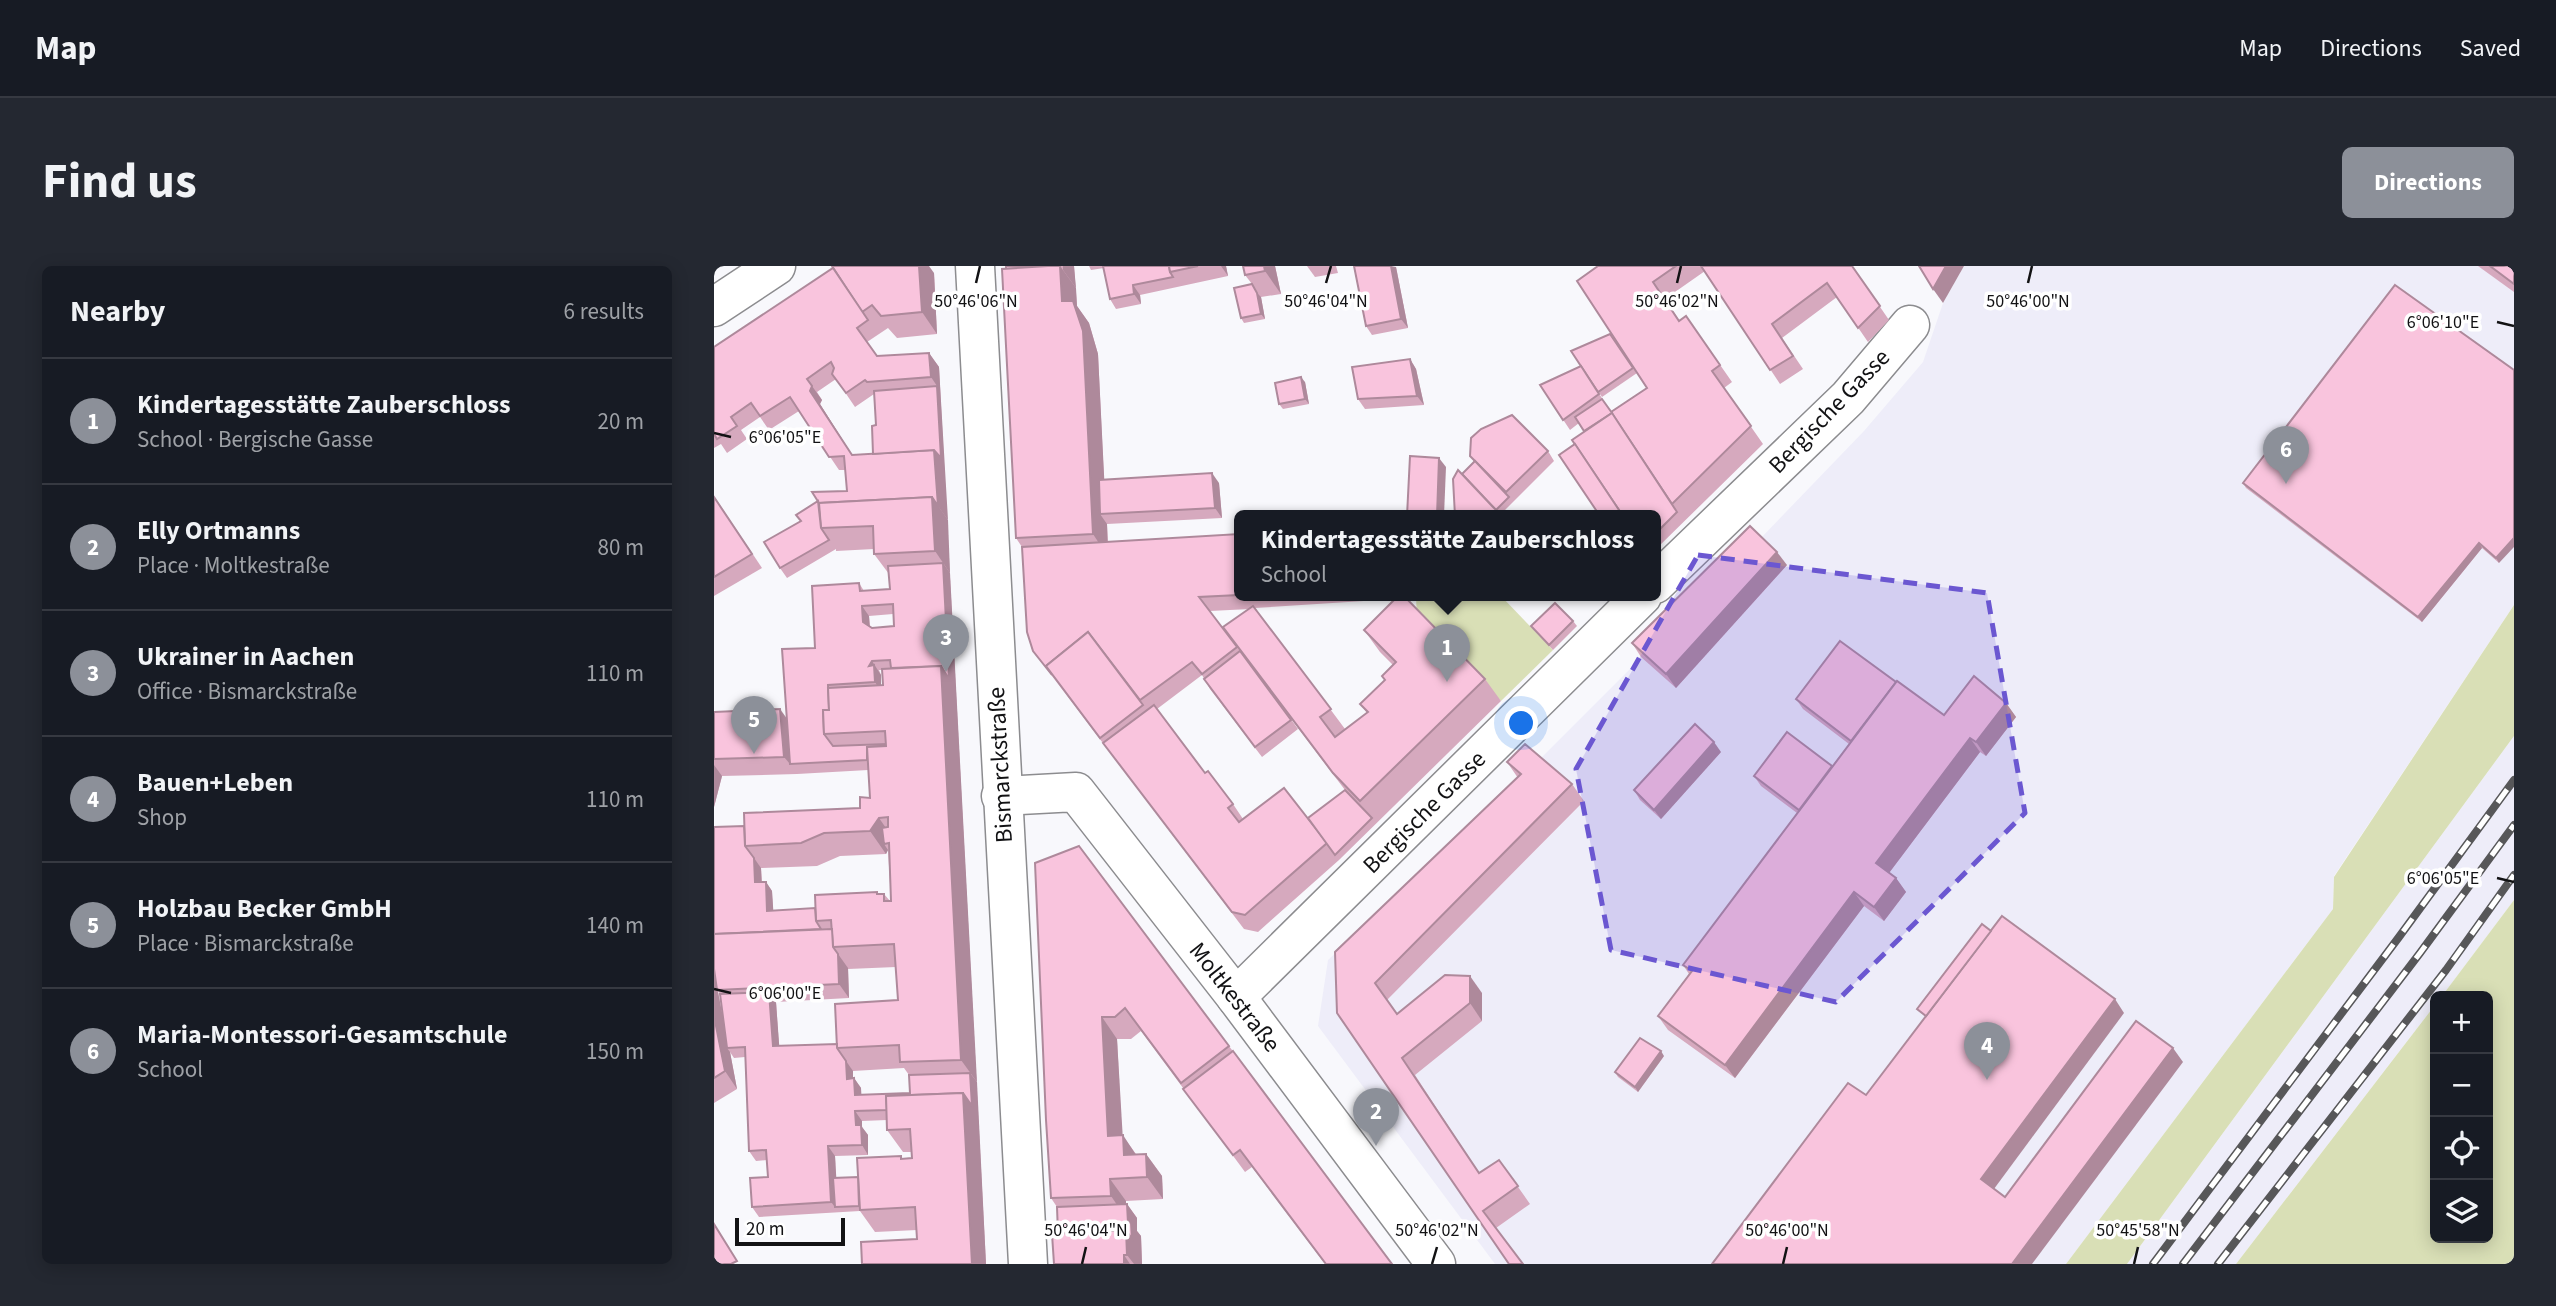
<!DOCTYPE html>
<meta charset="utf-8">
<style>
:root{--surface:#171b24;--page:#242831;--text:#f1f3f6;--muted:#9ea1a6;--line:#363941;--accent:#8c9099}
body{margin:0;font-family:"Source Sans 3",sans-serif;background:var(--page);color:var(--text)}
.controls{position:absolute;right:21px;bottom:21px;display:grid;overflow:hidden;border-radius:10px;box-shadow:0 4px 18px #0003}
.controls button{width:63px;height:63px;display:grid;place-items:center;padding:0;border:0;border-bottom:2px solid var(--line);background:var(--surface);color:var(--text);font:35px sans-serif}
.scale{position:absolute;left:21px;bottom:18px;width:110px;box-sizing:border-box;padding-left:7px;border:4px solid #121214;border-top:0;font-size:19px;line-height:24px;white-space:nowrap;color:#121214;-webkit-text-stroke:5px #fff;paint-order:stroke}
.you{position:absolute;left:808px;top:458px;width:24px;height:24px;margin:-18px;border:5px solid #fff;border-radius:50%;background:#1a73e8;box-shadow:0 0 0 10px #1a73e833}
.badge{display:grid;place-items:center;width:46px;height:46px;border-radius:50%;background:var(--accent);color:#fff;font-size:23px;font-weight:700}
.pin{position:absolute;translate:-50% -58px;filter:drop-shadow(0 2px 4px #0008)}
.pin::after{content:'';position:absolute;top:37px;width:24px;height:21px;background:inherit;clip-path:polygon(0 0,100% 0,50% 100%)}
.popup{position:absolute;left:520px;top:244px;width:427px;height:91px;box-sizing:border-box;display:grid;place-content:center;border-radius:10px;background:var(--surface);filter:drop-shadow(0 2px 5px #0005);font-size:23px;white-space:nowrap;color:var(--muted)}
.popup b{font-size:26px;color:var(--text)}
.popup::after{content:'';position:absolute;left:50%;top:100%;margin-left:-14px;border:14px solid transparent;border-top-color:var(--surface)}
.list{margin:0;padding:0;list-style:none}
h2{display:flex;justify-content:space-between;align-items:center;height:91px;margin:0;padding:0 28px;font-size:30px}
h2 small{font-size:23px;font-weight:400;color:var(--muted)}
.list li{display:grid;grid-template-columns:46px 1fr auto;gap:21px;align-items:center;box-sizing:border-box;height:126px;padding:0 28px;border-top:2px solid var(--line)}
.list b{display:block;font-size:26px;white-space:nowrap}
.list p{margin:0;font-size:23px;white-space:nowrap;color:var(--muted)}
.list em{font-size:23px;font-style:normal;color:var(--muted)}
.icon{flex:none;width:38px;height:38px;fill:none;stroke:currentColor;stroke-width:2;stroke-linecap:round;stroke-linejoin:round}
.map{position:relative;flex:none;width:1800px;height:998px;overflow:hidden;border-radius:10px}
header{display:flex;align-items:center;gap:42px;box-sizing:border-box;height:98px;padding:0 35px;background:var(--surface);border-bottom:2px solid var(--line)}
header strong{font-size:33px}
nav{display:flex;gap:38px;margin-inline-start:auto;font-size:24px}
.intro{display:flex;align-items:center;justify-content:space-between;box-sizing:border-box;height:168px;padding:0 42px}
h1{margin:0;font-size:49px}
.button{padding:18px 32px;border-radius:10px;background:var(--accent);color:#fff;font-size:24px;font-weight:700}
main{display:flex;gap:42px;padding:0 42px}
aside{flex:1;background:var(--surface);border-radius:10px;box-shadow:0 4px 18px #0003}
.map>svg:first-child{display:block}
.built{fill:#eeedf9}
.green{fill:#d9dfb6}
.lines{fill:none;stroke-linecap:round;stroke-linejoin:round}
.minor-casing{stroke:#8c8c8f;stroke-width:41}
.minor{stroke:#fff;stroke-width:38}
.rail-casing{stroke:#575759;stroke-width:8}
.rail{stroke:#fff;stroke-width:5;stroke-dasharray:16;stroke-linecap:butt}
.wall{fill:#d6a9be;fill-rule:evenodd}
.shaded-wall{fill:#ae899b}
.building{fill:#f9c4dd;stroke:#ae899b;stroke-width:2;fill-rule:evenodd}
.marked{fill:#6b57d1;fill-opacity:0.2;stroke:#6b57d1;stroke-width:5;stroke-dasharray:14 9;stroke-linejoin:round}
.ticks{fill:none;stroke:#121214;stroke-width:2.5}
.labels{text-anchor:middle;stroke-width:7;stroke-linejoin:round;paint-order:stroke}
.street-label{font-size:24px;fill:#121214;stroke:#fff}
.ticks-label{font-size:18px;text-anchor:middle;fill:#121214;stroke:#fff;stroke-width:7;stroke-linejoin:round;paint-order:stroke}
</style>
<header>
<strong>Map</strong>
<nav><a>Map</a><a>Directions</a><a>Saved</a></nav>
</header>
<div class="intro"><h1>Find us</h1><a class="button">Directions</a></div>
<main>
<aside>
<h2>Nearby<small>6 results</small></h2>
<ul class="list">
<li><span class="badge">1</span><div><b>Kindertagesstätte Zauberschloss</b><p>School · Bergische Gasse</p></div><em>20 m</em></li>
<li><span class="badge">2</span><div><b>Elly Ortmanns</b><p>Place · Moltkestraße</p></div><em>80 m</em></li>
<li><span class="badge">3</span><div><b>Ukrainer in Aachen</b><p>Office · Bismarckstraße</p></div><em>110 m</em></li>
<li><span class="badge">4</span><div><b>Bauen+Leben</b><p>Shop</p></div><em>110 m</em></li>
<li><span class="badge">5</span><div><b>Holzbau Becker GmbH</b><p>Place · Bismarckstraße</p></div><em>140 m</em></li>
<li><span class="badge">6</span><div><b>Maria-Montessori-Gesamtschule</b><p>School</p></div><em>150 m</em></li>
</ul>
</aside>
<div class="map">
<svg width="1800" height="998" viewBox="0 0 1800 998">
<rect width="100%" height="100%" fill="#f8f8fc"/>
<!-- built -->
<g class="built">
<polygon points="1250,0 1800,0 1800,339 1620,610 1619,643 1352,998 781,998 604,760 614,694 805,514 1045,274 1150,165 1209,96 1229,37"/>
<polygon points="1800,470 1800,634 1728,730 1721,730 1721,739 1522,998 1413,998"/>
</g>
<!-- green -->
<g class="green">
<polygon points="719,330 787,330 839,384 787,435 703,350 702,332"/>
<polygon points="1800,339 1800,470 1413,998 1352,998 1619,643 1620,611"/>
<polygon points="1800,634 1800,998 1522,998 1721,739 1721,972 1774,972 1774,730 1728,730"/>
</g>
<g class="lines">
<defs>
<g id="minor">
<polyline points="261,0 314,998"/>
<polyline points="0,41 62,0"/>
<polyline points="941,318 1134,132 1196,59"/>
<polyline points="287,530 362,526 522,731 722,998"/>
<polyline points="522,731 928,330"/>
</g>
</defs>
<!-- minor casing -->
<use href="#minor" class="minor-casing"/>
<!-- minor -->
<use href="#minor" class="minor"/>
<defs>
<g id="rail">
<polyline points="1439,998 1685,671 1800,514"/>
<polyline points="1469,998 1706,687 1800,559"/>
<polyline points="1504,998 1732,704 1800,609"/>
</g>
</defs>
<!-- rail casing -->
<use href="#rail" class="rail-casing"/>
<!-- rail -->
<use href="#rail" class="rail"/>
</g>
<!-- wall -->
<g class="wall">
<path d="M292,0h68l3,40 12,17 9,31 6,126 115,3 3,35 -115,6 1,18 131,-8v62h177v2h-10l79,81 16,22 -162,159 -81,72 -14,-3 -211,-278 -11,-104 -6,-9zM681,333l-31,31 16,22 13,13 -11,11 3,4 -25,24 7,9 -22,16 -90,-121zM536,343l-20,29 -20,-27zM488,409l8,14 52,68 36,-28 -16,-22 63,83 -27,41 -75,-12 -10,-15 -28,-31 -48,-64z"/>
<polygon points="375,0 512,0 514,10 426,29 427,38 402,43 396,33 390,2 377,4"/>
<polygon points="529,0 561,0 567,28 547,31 551,53 530,57 527,52 538,18 531,9"/>
<polygon points="593,0 622,0 624,7 601,11"/>
<polygon points="884,0 1138,0 1175,54 1154,76 1123,31 1068,72 1089,103 1066,118 991,5 951,33 965,54 972,50 1018,116 1010,122 1049,178 941,284 941,250 861,178 870,165 865,157 856,164 826,119 867,100 897,146 933,122"/>
<polygon points="1764,0 1800,0 1800,26"/>
<polygon points="682,1 694,62 658,69 652,60"/>
<path d="M220,7l3,61 -40,4 -9,-10 -21,14 10,14 52,-3 10,14 47,897h-124l55,-25v-9l-42,2 -15,-21 -101,6 -7,-10 16,-30 -1,-17 -11,1 -7,-10 -4,-94 -11,1 -4,-6 7,37 -23,14v-131l30,-146 116,-18 10,-10 -2,-28 -71,4 -75,2 -8,31v-95l73,6 28,-70 44,-65 5,8 26,-2 -1,-15 -15,-20v-5l-38,2v-2l-49,29 -7,-10 21,-47 17,-20 29,-10 -2,-21h-6l-40,-59 -30,19 -9,-13 -19,13 6,9 -20,14 -6,-9 -7,4v-101zM122,113l19,28 19,-13 2,31 -3,29 -21,1 -32,-51 2,-4 -5,-8zM179,348l1,12 -22,2 -2,-2 -1,-10zM165,404h3l1,15h-2v-10zM174,584l3,51h-1l-6,-7h-6l-1,-2 -62,16 -42,3 -1,-20 -6,-9h-4l-1,-14 56,-2 23,-10 46,-2zM182,701l2,33 -61,44 -58,2 -3,-44 73,-4 -1,-30v1zM4,725l2,3 3,25zM190,802l5,7 1,18 -49,2v-7l-7,-10h-1v-7zM173,854v10l16,22h8l1,6 -9,1 -2,-3 -43,21 -22,1 -1,-22 33,-1v-20l-6,-8v-6z"/>
<polygon points="896,68 923,107 888,131 857,85"/>
<polygon points="696,93 702,103 710,139 651,143 644,133"/>
<polygon points="1800,104 1785,297 1768,282 1708,356 1532,222 1529,217"/>
<polygon points="591,116 595,138 569,143 565,138"/>
<polygon points="834,185 840,195 787,248 748,208 760,195 756,190"/>
<polygon points="0,230 48,302 0,330"/>
<polygon points="1073,299 962,422 927,391 918,377"/>
<polygon points="859,355 863,360 839,384 817,360"/>
<polygon points="1182,416 1230,449 1292,437 1302,451 1272,490 1266,486 1175,607 1182,612 1192,626 1170,655 1150,640 1021,812 954,764 944,750 975,708 969,699 1083,547 1047,520 1040,510 1118,500 1135,478 1089,443 1082,433"/>
<polygon points="1007,486 947,553 926,534 920,524"/>
<polygon points="793,496 858,518 870,535 673,734 683,748 768,727 768,755 701,809 765,907 785,894 816,938 782,962 623,747 804,512"/>
<polygon points="321,597 515,780 678,998 611,998 538,901 531,906 427,765 417,773 403,773 408,869 422,888 432,888 448,910 449,933 412,935 412,938 413,938 423,952 423,965 427,970 428,998 340,998 344,968 343,941 337,932"/>
<polygon points="950,790 924,826 904,811 901,806"/>
</g>
<!-- shaded-wall -->
<g class="shaded-wall">
<polygon points="205,0 215,0 220,7 223,68 208,46"/>
<polygon points="346,0 362,22 363,40 375,57 384,88 392,248 386,248 393,258 394,291 379,268 348,35"/>
<polygon points="349,0 360,0 362,22 349,4"/>
<polygon points="507,0 512,0 514,10"/>
<polygon points="550,0 561,0 567,28 551,5"/>
<polygon points="677,0 682,1 694,62 687,53"/>
<polygon points="1232,0 1250,0 1229,37 1219,23"/>
<polygon points="419,19 426,29 427,38 420,28"/>
<polygon points="543,27 547,31 551,53 547,48"/>
<polygon points="215,87 225,101 234,254 224,240 220,184 223,120 217,111"/>
<polygon points="696,93 702,103 710,139 703,130"/>
<polygon points="587,111 591,116 595,138 591,133"/>
<polygon points="93,113 108,134 106,138 147,203 96,125"/>
<polygon points="725,192 732,201 730,250 723,250"/>
<polygon points="498,207 505,217 508,252 501,242"/>
<polygon points="218,231 234,254 236,307 221,285"/>
<polygon points="1800,272 1800,281 1785,297 1782,292"/>
<polygon points="1765,277 1768,282 1708,356 1704,351"/>
<polygon points="1063,286 1073,299 962,422 952,408"/>
<polygon points="229,297 236,307 263,816 247,794 227,400"/>
<polygon points="148,340 155,350 156,366 149,356"/>
<polygon points="158,395 167,409 167,426 161,416 155,400"/>
<polygon points="1292,437 1302,451 1272,490 1262,476"/>
<polygon points="66,443 79,461 76,498 70,491"/>
<polygon points="1256,472 1266,486 1172,611 1162,597"/>
<polygon points="1000,476 1007,486 947,553 940,544"/>
<polygon points="0,499 8,510 0,541"/>
<polygon points="165,552 181,575 175,577 170,578 174,584 172,588 156,565"/>
<polygon points="40,592 47,602 48,626 41,616"/>
<polygon points="1182,612 1192,626 1170,655 1160,641"/>
<polygon points="52,616 58,625 60,655 53,645"/>
<polygon points="1140,626 1150,640 1021,812 1011,799"/>
<polygon points="124,688 134,702 135,732 125,718"/>
<polygon points="0,706 15,782 13,782 16,786 23,823 11,805 0,750"/>
<polygon points="756,710 768,727 768,755 756,737"/>
<polygon points="55,726 62,736 66,790 59,780"/>
<polygon points="1401,733 1410,747 1277,927 1267,913"/>
<polygon points="388,751 403,773 410,892 394,870"/>
<polygon points="1459,782 1469,796 1318,998 1298,998"/>
<polygon points="947,785 950,790 924,826 921,821"/>
<polygon points="132,795 139,805 139,822 133,813"/>
<polygon points="256,807 263,816 272,998 258,998 249,827"/>
<polygon points="140,812 147,822 148,839 141,829"/>
<polygon points="141,845 148,855 148,861 154,869 154,889 148,879 142,859"/>
<polygon points="409,869 424,892 410,889"/>
<polygon points="114,880 121,890 124,941 121,941 117,936"/>
<polygon points="432,888 448,910 449,933 433,911"/>
<polygon points="396,913 412,935 412,952 397,930"/>
<polygon points="413,938 423,952 423,965 427,970 428,998 420,998 413,989 412,964 414,957"/>
<polygon points="410,989 416,998 410,998"/>
</g>
<!-- building -->
<g class="building">
<polygon points="118,0 205,0 208,46 167,50 158,39 148,46"/>
<polygon points="292,0 334,0 292,3"/>
<polygon points="334,0 346,0 348,35 359,35 369,65 379,268 302,272 288,3"/>
<polygon points="389,0 455,0 456,6 459,11 419,19 420,28 396,33"/>
<polygon points="455,0 484,0 456,6"/>
<polygon points="529,0 550,0 551,5 531,9"/>
<polygon points="640,0 677,0 687,53 652,60"/>
<polygon points="884,0 962,0 939,16 965,55 972,50 1006,99 998,105 1037,160 958,238 897,146 933,122 863,15"/>
<polygon points="987,0 1138,0 1166,40 1144,62 1113,17 1058,58 1079,90 1056,104"/>
<polygon points="1205,0 1232,0 1219,23"/>
<polygon points="1776,0 1800,0 1800,18"/>
<polygon points="119,2 154,54 143,62 163,90 215,87 217,111 153,116 151,114 132,127 118,108 120,102 117,96 93,113 98,120 96,125 138,189 220,184 224,240 218,231 105,237 98,226 133,225 130,190 115,191 76,131 46,150 37,137 17,151 23,160 3,173 0,168 0,81"/>
<polygon points="538,18 543,27 547,48 527,52 520,22"/>
<polygon points="1681,19 1800,104 1800,272 1782,292 1765,277 1704,351 1529,217"/>
<polygon points="896,68 919,102 884,126 857,85"/>
<polygon points="696,93 703,130 644,133 638,101"/>
<polygon points="867,100 885,128 849,154 826,119"/>
<polygon points="587,111 591,133 565,138 561,117"/>
<polygon points="223,120 227,192 220,184 159,188 158,160 162,159 160,125"/>
<polygon points="888,133 898,147 870,165 861,151"/>
<polygon points="898,147 963,246 941,268 941,250 909,250 858,174"/>
<polygon points="798,149 834,185 792,226 756,190 757,172 767,163"/>
<polygon points="861,178 909,250 886,250 845,189"/>
<polygon points="696,190 725,192 723,250 693,250"/>
<polygon points="761,195 795,231 782,244 748,208"/>
<polygon points="744,204 778,240 788,250 741,250 739,213"/>
<polygon points="498,207 501,242 386,248 385,214"/>
<polygon points="0,231 38,288 0,311"/>
<polygon points="218,231 221,285 160,288 159,260 107,262 105,237"/>
<polygon points="104,235 107,262 115,274 66,302 50,276 87,255 82,249"/>
<polygon points="1036,260 1063,286 952,408 918,377"/>
<polygon points="525,268 525,329 485,331 523,381 488,408 478,396 426,434 374,366 332,400 338,409 319,385 313,366 308,281"/>
<path d="M229,297l6,116 -8,-13 -50,2 -1,-8 -18,1 -3,5 5,-1 1,17 -47,3 1,25h-6l1,24 9,12 53,-2v2l-19,1v13l-77,4 -8,-115 33,-1 -3,-62 47,-3 1,8 30,-2 -2,-23zM179,338l1,22 -22,2 -9,-6 -1,-16z"/>
<polygon points="684,330 690,330 771,413 646,535 619,507 509,361 539,340 617,443 606,451 621,471 654,446 646,438 671,414 668,410 682,396 650,364"/>
<polygon points="841,337 859,355 835,379 817,360"/>
<polygon points="374,366 429,439 386,472 332,400"/>
<polygon points="1126,375 1182,416 1137,475 1082,433"/>
<polygon points="526,385 577,454 541,481 490,413"/>
<polygon points="227,400 247,794 186,796 185,779 123,782 121,738 184,734 180,678 119,681 117,654 102,655 101,629 163,626 163,628 170,628 170,635 177,635 175,577 170,578 168,562 174,561 174,551 165,552 156,565 110,567 87,577 31,580 30,547 146,542 146,531 156,532 153,481 172,480 171,465 110,468 109,444 115,444 114,422 169,419 168,403"/>
<polygon points="1260,410 1292,437 1262,476 1256,472 1162,597 1182,612 1160,641 1140,626 1011,799 944,750 978,705 969,699 1183,415 1230,449"/>
<polygon points="440,439 491,507 494,505 519,538 514,542 525,556 570,522 613,577 531,649 518,646 389,477"/>
<polygon points="66,443 70,491 0,493 0,446"/>
<polygon points="981,458 1000,476 940,544 920,524"/>
<polygon points="1073,466 1118,500 1085,544 1040,510"/>
<polygon points="811,478 858,518 661,717 683,748 731,709 756,710 756,737 688,792 765,907 785,894 804,920 769,945 809,998 795,998 623,747 621,686 807,508 793,496"/>
<polygon points="631,524 658,552 621,589 594,552"/>
<polygon points="30,560 31,580 40,592 41,616 52,616 53,645 101,642 102,655 107,663 0,668 0,561"/>
<polygon points="365,580 515,780 467,817 411,742 401,751 388,751 394,870 409,869 410,889 432,888 433,911 396,913 397,930 337,932 332,854 321,597"/>
<polygon points="1288,650 1401,733 1267,913 1291,931 1422,755 1459,782 1298,998 998,998 1134,817 1152,829"/>
<polygon points="1268,658 1277,665 1212,750 1203,743"/>
<polygon points="118,663 119,681 124,688 125,718 3,724 0,703 0,668"/>
<polygon points="55,726 59,780 123,778 123,782 132,795 133,813 140,812 141,829 196,827 195,809 256,807 258,840 249,827 172,830 173,844 141,845 142,859 147,859 148,879 114,880 117,936 38,941 36,912 54,911 52,884 35,885 31,781 13,782 6,728"/>
<polygon points="0,750 11,805 0,812"/>
<polygon points="926,772 947,785 921,821 901,806"/>
<polygon points="519,785 678,998 612,998 526,884 519,889 469,823"/>
<polygon points="249,827 258,998 148,998 147,976 203,973 201,941 146,944 143,892 187,890 187,893 198,892 196,863 173,864 172,830"/>
<polygon points="144,911 145,940 121,941 119,912"/>
<polygon points="413,938 414,957 417,956 418,973 412,964 344,968 343,941"/>
<polygon points="0,958 23,995 17,998 0,998"/>
<polygon points="412,964 413,989 410,989 410,998 340,998 338,968"/>
</g>
<!-- marked area -->
<path class="marked" d="M984,289l289,38 38,220 -189,189 -225,-52 -35,-181z"/>
<!-- ticks -->
<path class="ticks" d="M262,17l4,-17M612,17l5,-17M963,17l4,-17M1314,17l4,-17M1783,56l17,4M0,167l17,4M1783,612l17,4M0,723l17,4M368,998l4,-17M718,998l5,-17M1069,998l4,-17M1420,998l4,-17"/>
<g class="labels">
<!-- street labels -->
<g class="street-label">
<text transform="translate(1115 145) rotate(-46)" y="8">Bergische Gasse</text>
<text transform="translate(286 499) rotate(-93)" y="8">Bismarckstraße</text>
<text transform="translate(710 546) rotate(-45)" y="8">Bergische Gasse</text>
<text transform="translate(521 731) rotate(52)" y="8">Moltkestraße</text>
</g>
</g>
<g class="ticks-label">
<text x="262" y="41">50°46'06"N</text>
<text x="612" y="41">50°46'04"N</text>
<text x="963" y="41">50°46'02"N</text>
<text x="1314" y="41">50°46'00"N</text>
<text x="1729" y="62">6°06'10"E</text>
<text x="71" y="177">6°06'05"E</text>
<text x="1729" y="618">6°06'05"E</text>
<text x="71" y="733">6°06'00"E</text>
<text x="372" y="970">50°46'04"N</text>
<text x="723" y="970">50°46'02"N</text>
<text x="1073" y="970">50°46'00"N</text>
<text x="1424" y="970">50°45'58"N</text>
</g>
</svg>
<div class="controls">
<button>+</button>
<button>−</button>
<button><svg class="icon" aria-label="locate" viewBox="0 0 24 24"><circle cx="12" cy="12" r="6"/><path d="M12 2v4M12 18v4M2 12h4M18 12h4"/></svg></button>
<button><svg class="icon" aria-label="layers" viewBox="0 0 24 24"><path d="M12 4l9 5-9 5-9-5zM3 14l9 5 9-5"/></svg></button>
</div>
<div class="scale">20 m</div>
<div class="you"></div>
<div class="pin badge" style="left:733px;top:416px">1</div>
<div class="popup"><b>Kindertagesstätte Zauberschloss</b>School</div>
<div class="pin badge" style="left:662px;top:880px">2</div>
<div class="pin badge" style="left:232px;top:406px">3</div>
<div class="pin badge" style="left:1273px;top:814px">4</div>
<div class="pin badge" style="left:40px;top:488px">5</div>
<div class="pin badge" style="left:1572px;top:218px">6</div>
</div>
</main>
